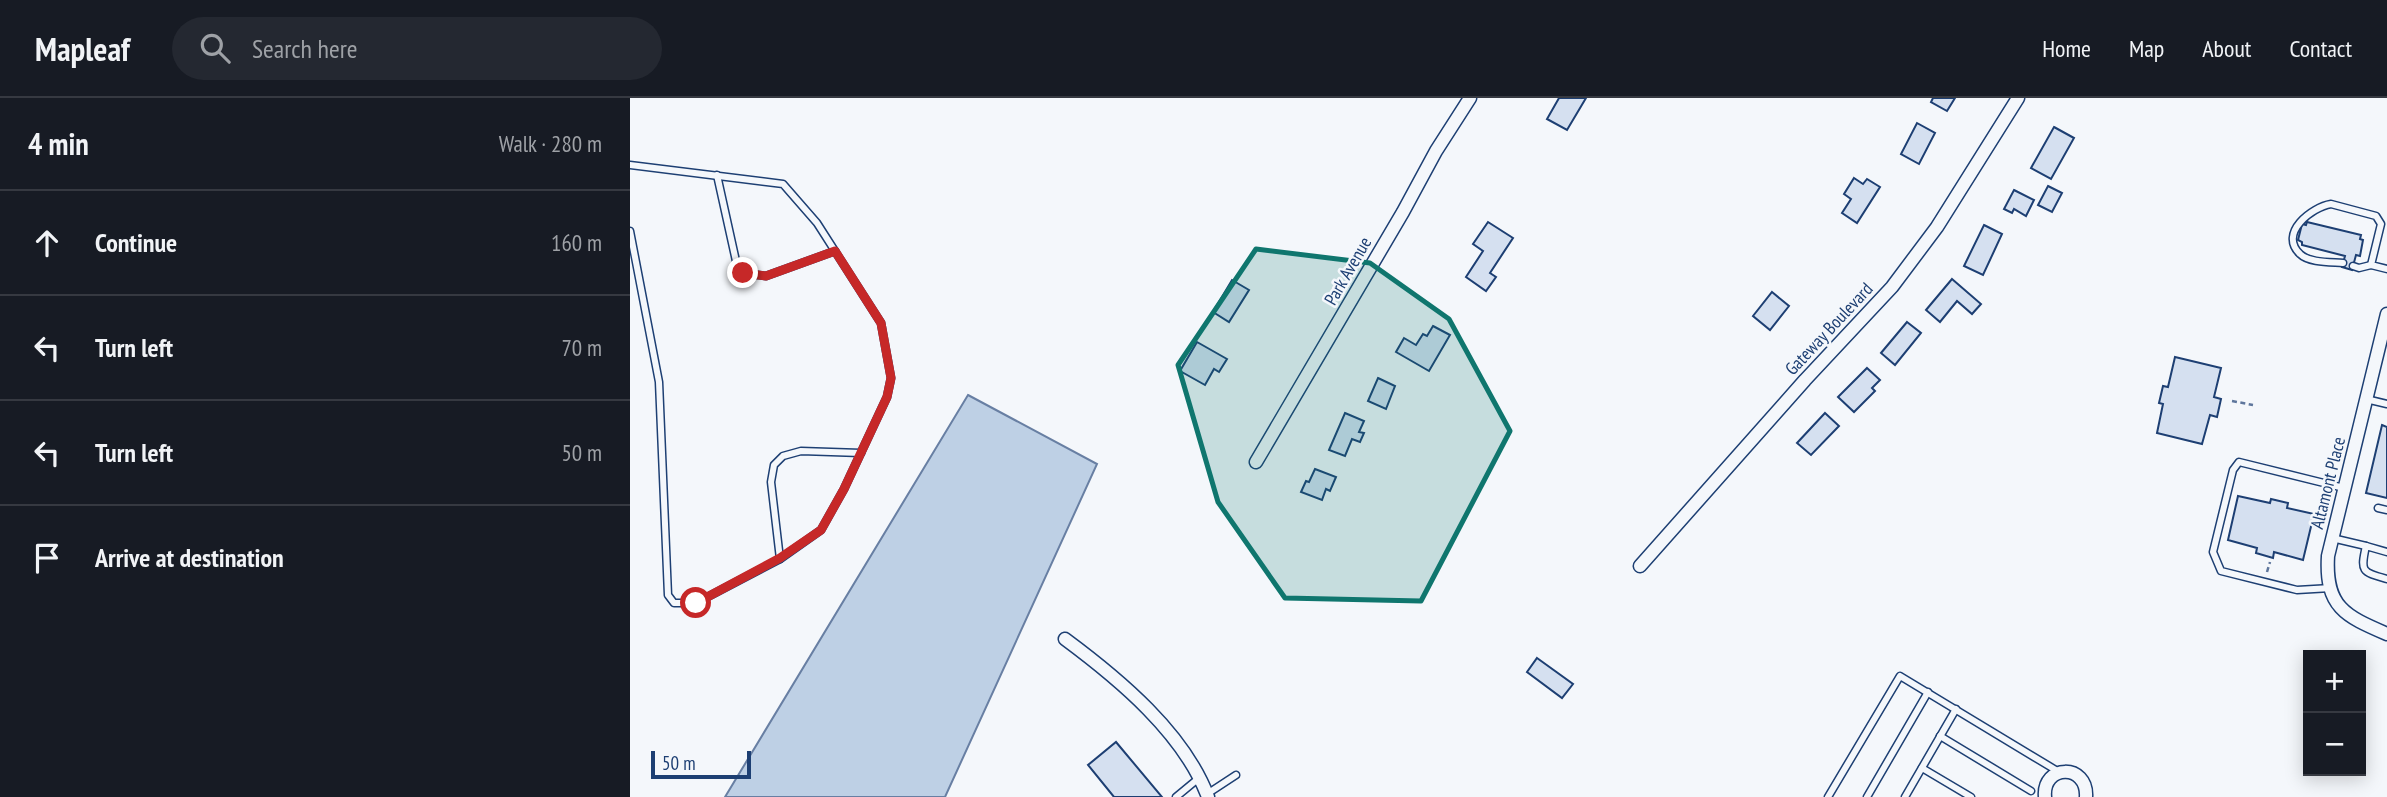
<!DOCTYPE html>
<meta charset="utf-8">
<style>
:root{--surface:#171b24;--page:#242831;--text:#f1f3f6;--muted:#9ea1a6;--line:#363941}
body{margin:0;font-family:"PT Sans Narrow",sans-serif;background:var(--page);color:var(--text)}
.controls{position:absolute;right:21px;bottom:21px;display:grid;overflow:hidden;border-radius:0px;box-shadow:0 4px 18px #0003}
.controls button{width:63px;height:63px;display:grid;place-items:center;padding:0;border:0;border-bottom:2px solid var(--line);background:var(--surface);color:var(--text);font:35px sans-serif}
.scale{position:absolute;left:21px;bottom:18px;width:100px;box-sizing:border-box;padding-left:7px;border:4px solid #1d3f73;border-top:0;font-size:19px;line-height:24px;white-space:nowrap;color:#1d3f73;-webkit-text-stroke:5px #f4f7fb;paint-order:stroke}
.stop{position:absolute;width:21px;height:21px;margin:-16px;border:5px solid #c62828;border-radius:50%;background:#fff}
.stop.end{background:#c62828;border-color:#fff;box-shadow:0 2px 7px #0008}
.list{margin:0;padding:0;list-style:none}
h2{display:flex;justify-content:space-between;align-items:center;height:91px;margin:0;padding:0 28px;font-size:30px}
h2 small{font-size:23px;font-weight:400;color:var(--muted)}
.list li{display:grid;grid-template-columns:46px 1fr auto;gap:21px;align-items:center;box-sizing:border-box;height:105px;padding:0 28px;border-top:2px solid var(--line)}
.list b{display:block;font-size:26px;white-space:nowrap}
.list em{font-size:23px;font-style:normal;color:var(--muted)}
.icon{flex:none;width:38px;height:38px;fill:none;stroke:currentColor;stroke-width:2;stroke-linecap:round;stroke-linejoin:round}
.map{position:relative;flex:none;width:1757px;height:699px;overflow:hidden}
header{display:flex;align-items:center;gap:42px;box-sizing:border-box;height:98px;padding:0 35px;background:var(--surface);border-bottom:2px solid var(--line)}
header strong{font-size:33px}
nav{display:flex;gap:38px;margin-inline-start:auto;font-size:24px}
.search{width:490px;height:63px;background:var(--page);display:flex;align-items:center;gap:18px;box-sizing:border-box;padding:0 24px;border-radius:38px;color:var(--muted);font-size:26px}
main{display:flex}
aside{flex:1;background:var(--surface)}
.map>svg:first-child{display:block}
.water{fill:#bed0e5;stroke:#687fa3;stroke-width:2}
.building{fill:#d5e0f0;stroke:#1d3f73;stroke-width:2}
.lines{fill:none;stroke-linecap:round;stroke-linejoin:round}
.service-casing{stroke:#1d3f73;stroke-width:9}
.minor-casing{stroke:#1d3f73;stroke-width:15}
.path{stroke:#5e769c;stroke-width:2.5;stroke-dasharray:5 3.5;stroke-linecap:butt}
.service{stroke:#f4f7fb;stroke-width:6}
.minor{stroke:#f4f7fb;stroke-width:12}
.route{stroke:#c62828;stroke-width:9}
.marked{fill:#0f766e;fill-opacity:0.2;stroke:#0f766e;stroke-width:5;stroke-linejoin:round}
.labels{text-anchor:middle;stroke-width:5;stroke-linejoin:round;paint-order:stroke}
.street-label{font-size:18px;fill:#1d3f73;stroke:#f4f7fb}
</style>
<header>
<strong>Mapleaf</strong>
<div class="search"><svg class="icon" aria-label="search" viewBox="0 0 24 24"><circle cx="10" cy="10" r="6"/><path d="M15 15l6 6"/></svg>Search here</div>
<nav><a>Home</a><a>Map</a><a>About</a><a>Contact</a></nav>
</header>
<main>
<aside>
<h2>4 min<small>Walk · 280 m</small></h2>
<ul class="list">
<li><svg class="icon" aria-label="ahead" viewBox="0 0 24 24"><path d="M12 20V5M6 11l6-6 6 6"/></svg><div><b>Continue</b></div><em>160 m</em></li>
<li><svg class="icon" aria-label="left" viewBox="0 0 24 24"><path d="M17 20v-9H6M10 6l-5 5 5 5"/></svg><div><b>Turn left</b></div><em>70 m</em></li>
<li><svg class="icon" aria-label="left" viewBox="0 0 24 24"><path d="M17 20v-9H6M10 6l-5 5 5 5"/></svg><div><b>Turn left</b></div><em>50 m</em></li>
<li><svg class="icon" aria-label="arrive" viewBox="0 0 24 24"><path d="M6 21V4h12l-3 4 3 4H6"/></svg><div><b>Arrive at destination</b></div></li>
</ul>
</aside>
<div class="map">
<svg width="1757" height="699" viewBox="0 0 1757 699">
<rect width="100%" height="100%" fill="#f4f7fb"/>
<!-- water -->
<polygon class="water" points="338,297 467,366 315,699 95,699"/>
<!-- building -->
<g class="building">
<polygon points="929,0 956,0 937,32 917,21"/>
<polygon points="1303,0 1325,0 1317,13 1301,4"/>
<polygon points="1287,25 1305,35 1289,66 1271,56"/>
<polygon points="1424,29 1444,40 1421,81 1401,70"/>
<polygon points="1224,80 1233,86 1237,81 1250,89 1227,125 1212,115 1221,101 1214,96"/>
<polygon points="1418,88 1432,95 1422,114 1408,107"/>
<polygon points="1384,92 1404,102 1396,118 1384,111 1382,115 1374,111"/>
<polygon points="858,124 883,140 860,175 866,179 856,193 836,179 853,153 843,146"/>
<polygon points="1677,124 1731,137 1730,141 1733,142 1730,158 1726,157 1722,172 1712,169 1715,158 1672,147 1672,144 1668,142 1672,126 1676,127"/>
<polygon points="1354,127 1372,136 1353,177 1334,168"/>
<polygon points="1322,181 1351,206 1342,216 1327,203 1310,224 1296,212"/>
<polygon points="602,182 619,192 599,224 583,214"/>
<polygon points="1142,194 1159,208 1140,232 1123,218"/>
<polygon points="1277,224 1291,235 1265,267 1251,255"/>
<polygon points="803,228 820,237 799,273 766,254 774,240 786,247 793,236 797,238"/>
<polygon points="567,244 597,261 589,274 584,271 575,287 550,273"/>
<polygon points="1545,259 1591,270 1584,299 1591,301 1587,319 1580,317 1572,346 1527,335 1533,306 1529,305 1533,288 1538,289"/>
<polygon points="1237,270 1250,282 1242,290 1245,293 1224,314 1208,299"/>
<polygon points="748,280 765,288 756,311 738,303"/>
<polygon points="715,315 734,323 729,334 734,335 730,344 722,341 715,358 699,352"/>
<polygon points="1195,315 1209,328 1181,357 1167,345"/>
<polygon points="1752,327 1757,329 1757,400 1736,395"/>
<polygon points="685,371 706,379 700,393 696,391 692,402 671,394 676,383 679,384"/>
<polygon points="1608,398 1640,405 1641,401 1658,405 1657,410 1684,416 1673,462 1644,454 1643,460 1626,455 1627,450 1598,442"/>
<polygon points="907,560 943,586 932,600 897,574"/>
<polygon points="486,644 532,699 484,699 458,667"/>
</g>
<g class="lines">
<defs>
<g id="service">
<polyline points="0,67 153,86 187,125 251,225 261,280 257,299 214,391 191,432 150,461 66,505 44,505 38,497 29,284 0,133"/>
<polyline points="87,77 106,163 113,175 136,178 205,153"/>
<path d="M1713,165c-12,-1 -34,0 -43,-9 -22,-21 12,-47 31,-50l45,12 5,8 -10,41 16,4"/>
<polyline points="1723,168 1729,170 1741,167"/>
<polyline points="1736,301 1757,306"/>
<polyline points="1748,410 1757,412"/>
<polyline points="1702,440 1736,448"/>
<path d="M1757,454l-21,-6c-6,26 -4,26 21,33"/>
<polyline points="150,461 141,384 144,367 153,358 171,353 231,355"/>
<polyline points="1701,490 1667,492 1591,473 1583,454 1603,372 1609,364 1714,390"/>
<polyline points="1310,638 1401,693"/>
<polyline points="1292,670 1341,699"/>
<polyline points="577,696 606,677"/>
<polyline points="546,699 569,680"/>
<polyline points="1198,699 1270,578 1429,674"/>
<polyline points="1237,699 1298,594"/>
<polyline points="1275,699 1326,611"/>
</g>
<g id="minor">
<path d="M1757,216l-59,242c-3,51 17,60 59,78"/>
<polyline points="626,364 773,114 806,53 840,0"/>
<polyline points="1010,468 1175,282 1262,189 1307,129 1388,0"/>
<path d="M435,541c54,40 119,94 143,158"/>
<path d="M1415,699c-3,-33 43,-34 41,0"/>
</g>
</defs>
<!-- service casing -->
<use href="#service" class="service-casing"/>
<!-- minor casing -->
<use href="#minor" class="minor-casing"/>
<!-- path -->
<g class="path">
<polyline points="1602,303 1623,307"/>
<polyline points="1637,474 1640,464"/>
</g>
<!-- service -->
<use href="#service" class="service"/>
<!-- minor -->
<use href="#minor" class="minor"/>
</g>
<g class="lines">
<!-- route -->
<polyline class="route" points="66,505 150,460 191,432 214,391 257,299 261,280 251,225 205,153 136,178 113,175"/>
</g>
<!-- marked area -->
<path class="marked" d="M626,151l114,14 79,56 61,112 -89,170 -136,-3 -67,-96 -40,-137z"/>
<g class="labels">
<!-- street labels -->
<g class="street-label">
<text transform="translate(718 173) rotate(-60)" y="6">Park Avenue</text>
<text transform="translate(1199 231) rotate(-47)" y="6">Gateway Boulevard</text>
<text transform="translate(1698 385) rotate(-76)" y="6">Altamont Place</text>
</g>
</g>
</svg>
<div class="controls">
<button>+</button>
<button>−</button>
</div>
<div class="scale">50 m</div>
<div class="stop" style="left:66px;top:505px"></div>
<div class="stop end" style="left:113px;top:175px"></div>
</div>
</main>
